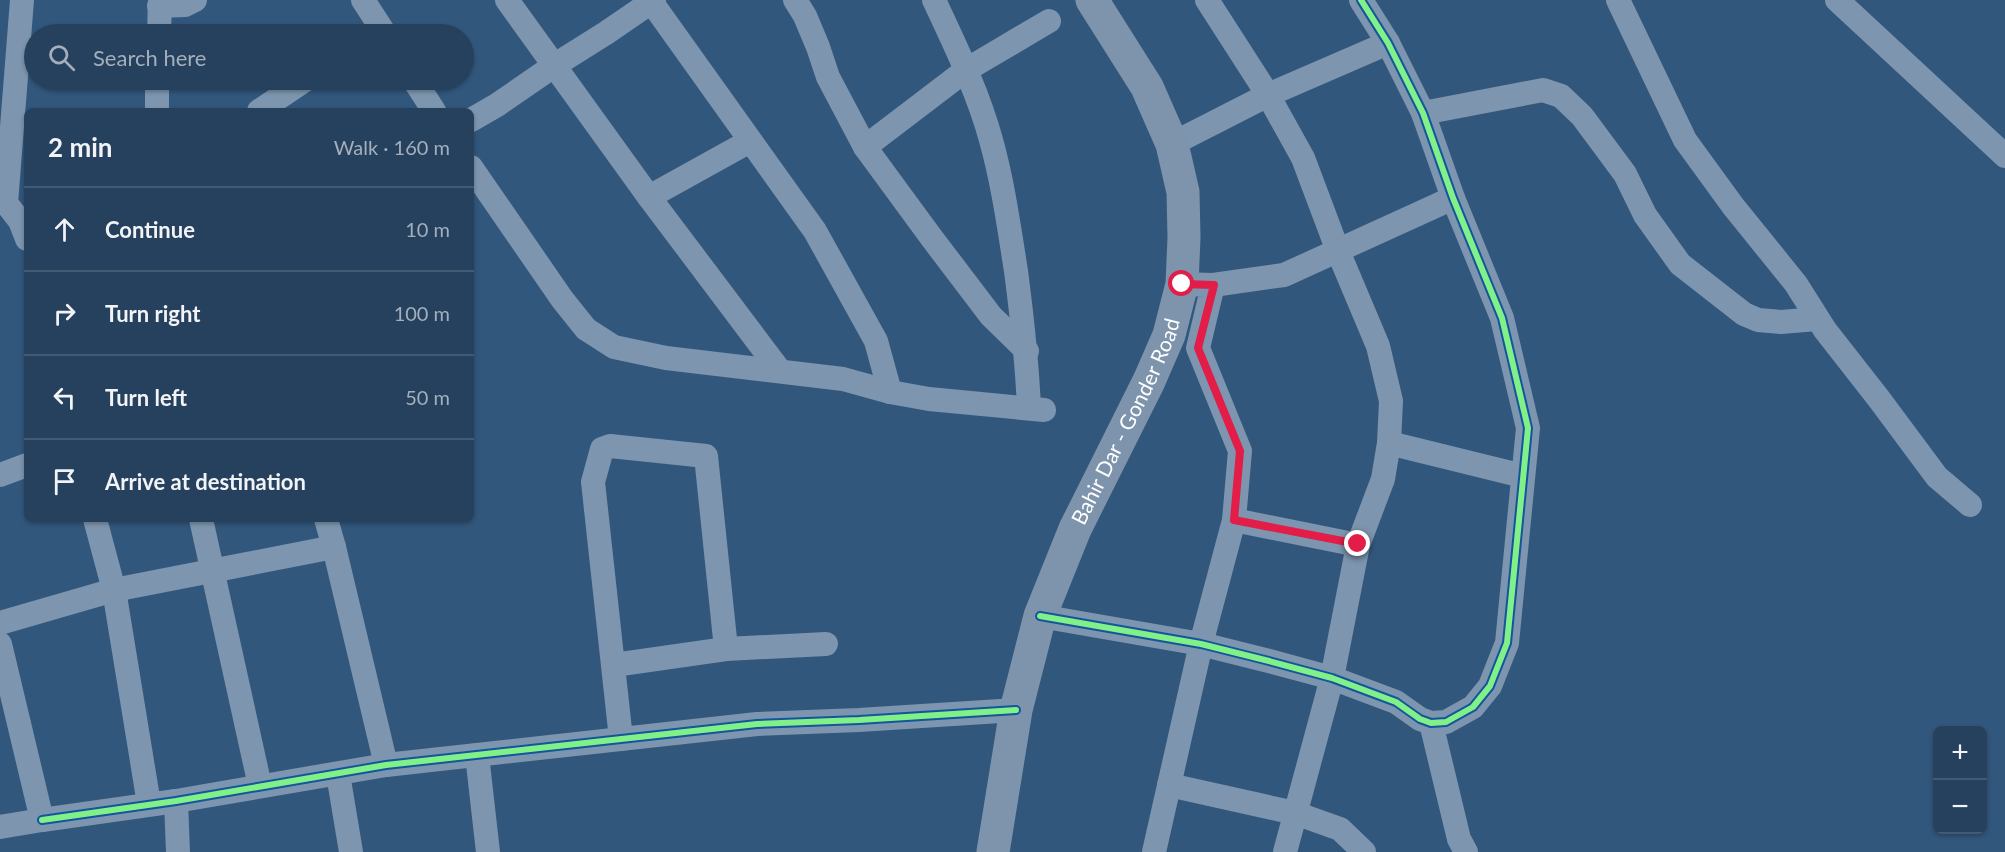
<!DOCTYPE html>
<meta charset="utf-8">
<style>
:root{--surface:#26415d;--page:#324c66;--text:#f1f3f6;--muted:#a4afbc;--line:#425a72}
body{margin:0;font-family:Lato,sans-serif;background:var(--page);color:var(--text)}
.controls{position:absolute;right:18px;bottom:18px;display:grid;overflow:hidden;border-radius:9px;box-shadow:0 2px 4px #0004}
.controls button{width:54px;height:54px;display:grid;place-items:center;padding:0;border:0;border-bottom:2px solid var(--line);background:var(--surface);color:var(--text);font:30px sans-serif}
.stop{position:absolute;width:18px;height:18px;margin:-14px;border:4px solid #e11d48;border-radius:50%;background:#fff}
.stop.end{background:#e11d48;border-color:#fff;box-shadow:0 2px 6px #0008}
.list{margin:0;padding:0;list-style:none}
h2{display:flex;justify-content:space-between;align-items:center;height:78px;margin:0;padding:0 24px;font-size:26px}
h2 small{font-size:20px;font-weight:400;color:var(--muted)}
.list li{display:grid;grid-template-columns:39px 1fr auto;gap:18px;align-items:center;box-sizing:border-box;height:84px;padding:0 24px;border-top:2px solid var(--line)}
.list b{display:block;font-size:22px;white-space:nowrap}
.list em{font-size:20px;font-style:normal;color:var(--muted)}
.icon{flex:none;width:33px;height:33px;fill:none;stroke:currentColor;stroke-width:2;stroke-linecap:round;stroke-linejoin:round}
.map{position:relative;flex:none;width:2005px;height:852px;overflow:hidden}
.search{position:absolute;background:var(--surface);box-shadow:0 2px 4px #0004;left:24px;top:24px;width:450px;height:66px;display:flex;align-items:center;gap:15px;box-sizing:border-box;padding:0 21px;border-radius:33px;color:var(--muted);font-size:22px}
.panel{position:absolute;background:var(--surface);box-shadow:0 2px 4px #0004;left:24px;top:108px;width:450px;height:414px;border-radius:9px}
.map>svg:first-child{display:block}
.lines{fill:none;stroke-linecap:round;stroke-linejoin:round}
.minor{stroke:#7d95ae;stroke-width:24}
.highway{stroke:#7d94ac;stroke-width:33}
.cycleway-casing{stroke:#13569c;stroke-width:10}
.cycleway{stroke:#82f089;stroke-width:6}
.route{stroke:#e11d48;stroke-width:8}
.labels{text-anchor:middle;stroke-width:4.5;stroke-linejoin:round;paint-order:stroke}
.street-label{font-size:21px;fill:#fff;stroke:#13569c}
</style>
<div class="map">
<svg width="2005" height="852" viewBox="0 0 2005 852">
<rect width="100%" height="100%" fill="#32577c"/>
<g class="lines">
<!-- minor -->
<g class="minor">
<polyline points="22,0 6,203 20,221 27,239"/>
<polyline points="363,0 385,34"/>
<polyline points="507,0 649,197 780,371"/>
<polyline points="650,0 815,231 876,341 890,392"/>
<polyline points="795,0 805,16 818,47 828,77 865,147 931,237 991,316 1027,351"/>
<path d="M934,0c21,45 44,92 57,140 12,43 18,87 25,131 6,46 11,91 13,137"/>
<polyline points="1207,0 1268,95 1303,158 1338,251 1378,346 1391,401 1389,443"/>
<polyline points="1618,0 1685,140 1733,206 1796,284 1825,330 1879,399 1937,477 1970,505"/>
<polyline points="1837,0 2005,156"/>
<polyline points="159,6 185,5 195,0"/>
<polyline points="159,34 160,0"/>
<polyline points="414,80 434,111"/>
<polyline points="157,111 157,80"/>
<polyline points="259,111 305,80"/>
<polyline points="1423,113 1543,90 1561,96 1582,116 1625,174 1645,215 1680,264 1744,314 1758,320 1781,322 1817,319"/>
<polyline points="471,120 497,105 555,65 606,33 654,0"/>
<polyline points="1172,144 1268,95 1388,43"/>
<polyline points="865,147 966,70 1049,21"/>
<polyline points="471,167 562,299 586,329 614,347 666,358 843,379 890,392 929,399 1044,410"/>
<polyline points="649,197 750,141"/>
<polyline points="1213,285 1284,275 1453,198"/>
<polyline points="0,475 27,465"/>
<polyline points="95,519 114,590 149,804"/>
<polyline points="201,519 260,786"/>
<polyline points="326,519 334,547 386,765"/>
<polyline points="1234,520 1358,545"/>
<polyline points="1040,616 1201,644 1269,661 1332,678 1396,702 1420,719 1431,723 1446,722 1473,707 1490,686 1507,643 1528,428 1502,318 1453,198 1423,113 1388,43 1361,0"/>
<polyline points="0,623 114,590 334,547"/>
<polyline points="0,644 42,820 0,827"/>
<polyline points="614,665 726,649 826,644"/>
<polyline points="1431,723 1459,839 1466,852"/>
<polyline points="621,739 593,482 602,449 610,446 706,456 726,649"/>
<polyline points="477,755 488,852"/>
<polyline points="338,774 351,852"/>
<polyline points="1169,785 1295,813 1340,829 1364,852"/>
<polyline points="176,801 178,852"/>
<polyline points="42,820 176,801 386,765 757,724 859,720 1016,710"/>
<polyline points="1154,852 1201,644 1234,520 1240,451 1198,348 1213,285 1182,284"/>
<polyline points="1285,852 1332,678 1358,545 1383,479 1389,443 1523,476"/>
</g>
<!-- highway -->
<path class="highway" id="s1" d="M993,852l23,-142 24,-94 35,-87 74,-148 20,-46 13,-51 2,-46 -1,-46 -11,-48 -25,-57 -55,-87"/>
<defs>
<g id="cycleway">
<polyline points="1040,616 1201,644 1269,661 1332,678 1396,702 1420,719 1431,723 1446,722 1473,707 1490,686 1507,643 1528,428 1502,318 1453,198 1423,113 1388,43 1361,0"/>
<polyline points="42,820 176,801 386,765 757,724 859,720 1016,710"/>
</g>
</defs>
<!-- cycleway casing -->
<use href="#cycleway" class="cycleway-casing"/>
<!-- cycleway -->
<use href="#cycleway" class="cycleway"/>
</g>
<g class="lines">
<!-- route -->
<polyline class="route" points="1182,284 1214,285 1198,348 1240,451 1234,520 1358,544"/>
</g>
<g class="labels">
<!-- street labels -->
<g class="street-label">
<text dy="7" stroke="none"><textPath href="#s1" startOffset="454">Bahir Dar - Gonder Road</textPath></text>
</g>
</g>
</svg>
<div class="controls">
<button>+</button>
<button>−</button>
</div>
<div class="stop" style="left:1182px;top:284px"></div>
<div class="stop end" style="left:1358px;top:544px"></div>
<div class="search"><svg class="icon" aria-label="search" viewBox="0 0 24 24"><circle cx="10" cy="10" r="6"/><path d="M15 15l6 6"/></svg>Search here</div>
<section class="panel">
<h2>2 min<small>Walk · 160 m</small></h2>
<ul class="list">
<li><svg class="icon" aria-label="ahead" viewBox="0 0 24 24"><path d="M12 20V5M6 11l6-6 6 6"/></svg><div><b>Continue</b></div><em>10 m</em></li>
<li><svg class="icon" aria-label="right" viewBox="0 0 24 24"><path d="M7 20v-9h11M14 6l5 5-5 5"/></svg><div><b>Turn right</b></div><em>100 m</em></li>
<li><svg class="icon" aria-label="left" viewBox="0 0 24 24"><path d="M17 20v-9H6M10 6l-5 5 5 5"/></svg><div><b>Turn left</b></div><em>50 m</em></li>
<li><svg class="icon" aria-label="arrive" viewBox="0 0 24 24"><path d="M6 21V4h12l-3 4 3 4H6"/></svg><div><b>Arrive at destination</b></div></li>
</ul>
</section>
</div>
